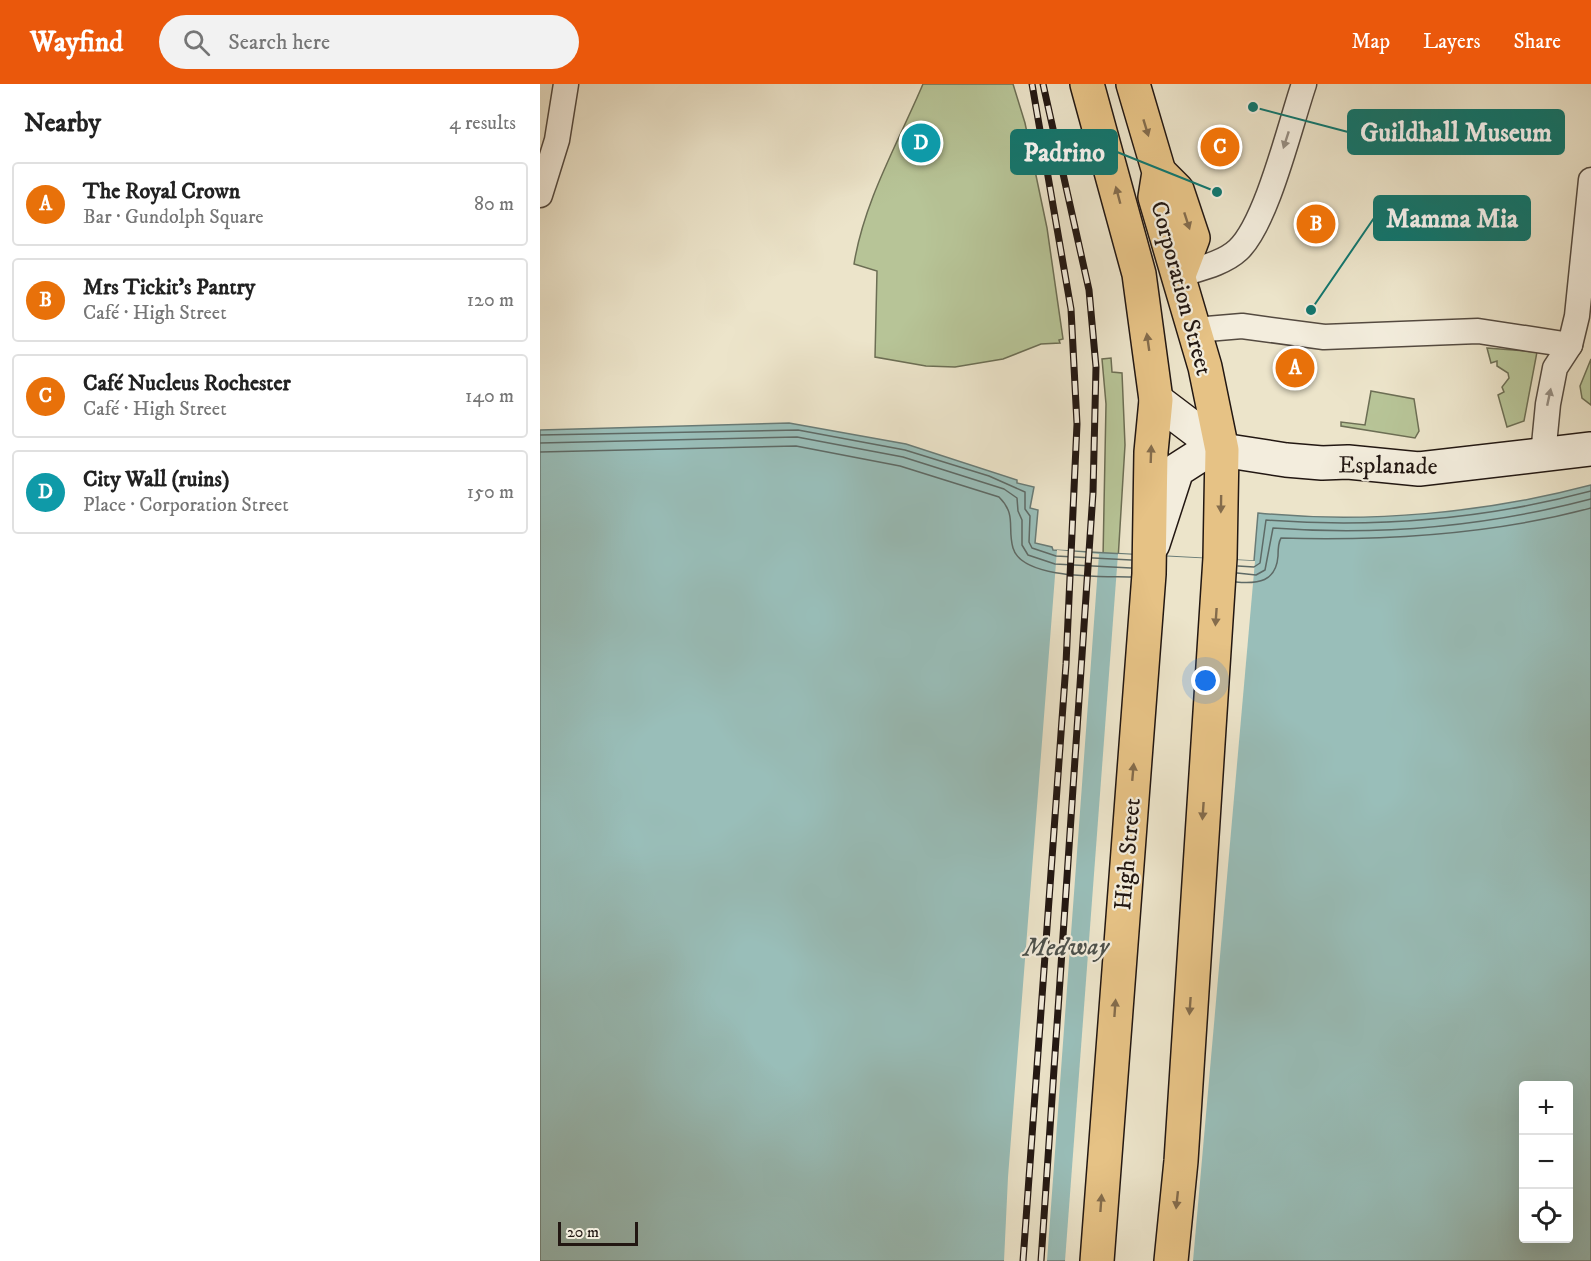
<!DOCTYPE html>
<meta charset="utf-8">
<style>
:root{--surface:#fff;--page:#f2f2f2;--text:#222;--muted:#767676;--line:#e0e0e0;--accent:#ea580c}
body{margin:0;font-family:"IM FELL DW Pica",serif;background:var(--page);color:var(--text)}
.controls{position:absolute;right:18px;bottom:18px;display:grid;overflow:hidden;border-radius:6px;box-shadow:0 6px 24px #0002}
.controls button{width:54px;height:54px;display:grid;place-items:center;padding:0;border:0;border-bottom:2px solid var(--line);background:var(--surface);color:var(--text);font:30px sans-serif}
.scale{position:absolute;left:18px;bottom:15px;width:80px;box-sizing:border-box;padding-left:6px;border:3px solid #221712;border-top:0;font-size:16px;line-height:21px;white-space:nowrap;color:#221712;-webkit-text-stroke:4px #f3eddd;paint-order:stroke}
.you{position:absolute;left:666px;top:597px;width:21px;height:21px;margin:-15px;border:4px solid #fff;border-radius:50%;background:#1a73e8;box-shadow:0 0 0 9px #1a73e833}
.badge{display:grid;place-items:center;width:39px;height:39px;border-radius:50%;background:var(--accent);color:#fff;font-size:20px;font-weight:700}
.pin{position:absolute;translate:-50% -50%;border:3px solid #fff;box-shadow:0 2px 6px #0006}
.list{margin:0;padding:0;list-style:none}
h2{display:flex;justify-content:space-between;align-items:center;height:78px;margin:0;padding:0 24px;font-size:26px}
h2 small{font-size:20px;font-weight:400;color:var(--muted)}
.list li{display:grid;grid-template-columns:39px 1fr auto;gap:18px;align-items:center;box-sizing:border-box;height:84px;margin:0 12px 12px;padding:0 12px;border:2px solid var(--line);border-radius:6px}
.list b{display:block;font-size:22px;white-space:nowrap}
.list p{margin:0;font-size:20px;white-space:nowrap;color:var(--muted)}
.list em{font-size:20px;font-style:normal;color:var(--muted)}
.icon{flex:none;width:33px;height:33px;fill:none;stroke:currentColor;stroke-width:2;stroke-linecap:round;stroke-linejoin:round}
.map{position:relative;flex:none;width:1051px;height:1177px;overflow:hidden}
header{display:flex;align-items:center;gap:36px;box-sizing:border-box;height:84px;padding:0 30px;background:var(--accent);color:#fff}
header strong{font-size:28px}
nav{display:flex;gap:33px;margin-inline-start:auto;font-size:21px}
.search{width:420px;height:54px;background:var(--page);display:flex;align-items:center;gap:15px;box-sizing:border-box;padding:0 21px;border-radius:33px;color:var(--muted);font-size:22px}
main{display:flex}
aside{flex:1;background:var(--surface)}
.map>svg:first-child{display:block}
.green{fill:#b7c497;stroke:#6c6e54;stroke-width:1.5}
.water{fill:#99beb9;stroke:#697b76;stroke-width:1.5;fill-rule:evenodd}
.pier{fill:#ece4ca}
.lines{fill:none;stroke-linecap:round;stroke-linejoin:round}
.shore{stroke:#5e6a66;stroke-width:1.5}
.street-casing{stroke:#544a40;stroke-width:27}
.secondary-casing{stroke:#221712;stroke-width:36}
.primary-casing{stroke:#221712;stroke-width:36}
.street{stroke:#f3eddd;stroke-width:24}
.secondary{stroke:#f3eddd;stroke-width:33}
.primary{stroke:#e6c285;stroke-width:33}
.rail-casing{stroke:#221712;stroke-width:7}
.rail{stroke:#f3eddd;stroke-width:4.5;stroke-dasharray:14;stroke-linecap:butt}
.oneway{fill:#846c4c}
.oneway2{fill:#958d82}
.labels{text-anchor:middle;stroke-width:4.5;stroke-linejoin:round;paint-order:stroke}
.street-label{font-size:24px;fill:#221712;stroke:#f3eddd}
.water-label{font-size:26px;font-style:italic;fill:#4c514c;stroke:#f3eddd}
.leader{fill:none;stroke:#0f766e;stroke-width:2}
.callout-dot{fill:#0f766e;stroke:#f3eddd;stroke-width:2}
.callout{fill:#0f766e;stroke:#0f766e;stroke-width:2}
.callout-label{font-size:26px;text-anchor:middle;font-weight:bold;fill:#fff}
</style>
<header>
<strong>Wayfind</strong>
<div class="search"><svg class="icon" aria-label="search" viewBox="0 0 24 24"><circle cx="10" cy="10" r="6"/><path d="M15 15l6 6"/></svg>Search here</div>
<nav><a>Map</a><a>Layers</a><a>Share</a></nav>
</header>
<main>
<aside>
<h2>Nearby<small>4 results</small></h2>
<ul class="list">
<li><span class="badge" style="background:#e8710a">A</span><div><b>The Royal Crown</b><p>Bar · Gundolph Square</p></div><em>80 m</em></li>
<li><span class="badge" style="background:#e8710a">B</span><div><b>Mrs Tickit's Pantry</b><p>Café · High Street</p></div><em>120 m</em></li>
<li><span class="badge" style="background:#e8710a">C</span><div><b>Café Nucleus Rochester</b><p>Café · High Street</p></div><em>140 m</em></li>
<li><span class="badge" style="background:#0f9aa8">D</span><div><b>City Wall (ruins)</b><p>Place · Corporation Street</p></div><em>150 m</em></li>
</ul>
</aside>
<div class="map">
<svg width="1051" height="1177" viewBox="0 0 1051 1177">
<rect width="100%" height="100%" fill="#ece4ca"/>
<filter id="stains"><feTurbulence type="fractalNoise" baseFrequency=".00333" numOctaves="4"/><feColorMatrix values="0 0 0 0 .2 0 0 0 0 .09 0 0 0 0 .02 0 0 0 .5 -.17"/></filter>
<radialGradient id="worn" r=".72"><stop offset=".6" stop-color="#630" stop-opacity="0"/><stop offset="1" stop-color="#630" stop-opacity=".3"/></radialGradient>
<!-- green -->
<g class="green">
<path d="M383,0h90l12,39 22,105 16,111 -4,1 1,3 -19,1 -38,15 -48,8 -29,-1 -51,-9 2,-86 -23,-7c10,-63 44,-121 69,-180z"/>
<polygon points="947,264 997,268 984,337 967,343 958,311 964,308 962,303 969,294 968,289 957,282 957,277 951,279"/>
<polygon points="571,274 572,288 582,289 585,361 578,476 563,474 566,320 562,275"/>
<polygon points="1051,275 1051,321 1042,314 1040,302"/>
<polygon points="831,307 874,315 879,347 875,354 801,342 801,338 825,341"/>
</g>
<!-- water -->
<path class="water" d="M249,339l117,21 111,36v3l17,4 -4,21 8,2 -3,33 17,4 1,3 201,11 4,-48c109,11 227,0 333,-28v776h-1051v-831zM984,1002h44v152h-44z"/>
<!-- pier -->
<g class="pier">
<polygon points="517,466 559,470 529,877 507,1177 464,1177 468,1093"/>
<polygon points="578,470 715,477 653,1177 525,1177"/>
</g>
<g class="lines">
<!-- shore -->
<g class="shore">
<polyline points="0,351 258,346 365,366 449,392 485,408 485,425 490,432 489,458 492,464 516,472 591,476"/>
<polyline points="0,359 257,353 363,373 464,405 477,414 478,427 482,436 482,461 488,471 515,480 591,484"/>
<path d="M0,368l256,-6 104,20 99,31c18,18 8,30 14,51 9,32 91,28 118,29"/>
<path d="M698,482l16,1 6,-4 6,-43c108,8 220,-1 325,-29"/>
<path d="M697,489l19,2 9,-5 8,-42c106,8 215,-2 318,-29"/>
<path d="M696,498c22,2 40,0 42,-26 0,-6 0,-13 3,-18 104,3 209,-3 310,-30"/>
</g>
<defs>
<g id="street">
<polyline points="0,111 17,56 26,0"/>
<path d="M639,191c18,-6 44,-11 59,-25 29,-27 52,-125 66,-166"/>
<polyline points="655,246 702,242 784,253 938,247 1030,261"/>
<polyline points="1003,371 1008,320 1015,284 1030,261 1037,232 1051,96"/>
</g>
<g id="secondary">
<polyline points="616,316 682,366"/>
<polyline points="613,460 637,386 662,370 682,366 746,376 782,379 808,378 879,385 1051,365"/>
</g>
<g id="primary">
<polyline points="547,0 599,190 616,316 611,368 609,490 557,1177"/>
<polyline points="593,0 619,88 615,113 665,283 682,366 680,474 641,1077 631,1177"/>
<polyline points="619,88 637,106 653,154 639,191"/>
</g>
</defs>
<!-- street casing -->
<use href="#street" class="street-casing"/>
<!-- secondary casing -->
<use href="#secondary" class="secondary-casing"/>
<!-- primary casing -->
<use href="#primary" class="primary-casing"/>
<!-- street -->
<use href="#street" class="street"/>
<!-- secondary -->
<use href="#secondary" class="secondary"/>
<!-- primary -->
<use href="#primary" class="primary"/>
<defs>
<g id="rail">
<polyline points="483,1177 526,580 537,340 531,225 492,0"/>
<polyline points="501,1177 553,409 556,283 549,206 503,0"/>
</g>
</defs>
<!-- rail casing -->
<use href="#rail" class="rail-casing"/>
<!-- rail -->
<use href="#rail" class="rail"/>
</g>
<!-- one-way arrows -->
<defs><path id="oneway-solid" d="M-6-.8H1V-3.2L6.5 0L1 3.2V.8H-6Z" transform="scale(1.5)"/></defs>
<g class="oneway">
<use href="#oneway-solid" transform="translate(606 44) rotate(73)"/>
<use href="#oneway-solid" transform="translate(578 111) rotate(-105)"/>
<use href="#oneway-solid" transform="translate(647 137) rotate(72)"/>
<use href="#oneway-solid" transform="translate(608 258) rotate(-98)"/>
<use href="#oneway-solid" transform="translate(611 370) rotate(-88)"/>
<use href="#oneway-solid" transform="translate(681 420) rotate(91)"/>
<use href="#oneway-solid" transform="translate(676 533) rotate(94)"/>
<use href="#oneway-solid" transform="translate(593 688) rotate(-85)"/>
<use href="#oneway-solid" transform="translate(663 727) rotate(94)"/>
<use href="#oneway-solid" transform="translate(650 922) rotate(94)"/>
<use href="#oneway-solid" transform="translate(575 924) rotate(-86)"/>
<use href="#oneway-solid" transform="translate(637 1116) rotate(96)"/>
<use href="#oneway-solid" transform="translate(561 1119) rotate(-86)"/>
</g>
<g class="oneway2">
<use href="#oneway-solid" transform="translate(746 56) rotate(108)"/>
<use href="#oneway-solid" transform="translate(1009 313) rotate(-78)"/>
</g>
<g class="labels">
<!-- street labels -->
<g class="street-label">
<text transform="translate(642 204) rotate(75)" y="8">Corporation Street</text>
<text transform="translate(848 381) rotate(1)" y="8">Esplanade</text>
<text transform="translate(587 770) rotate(-85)" y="8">High Street</text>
</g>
<!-- water labels -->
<g class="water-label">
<text transform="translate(526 862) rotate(-1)" y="9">Medway</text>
</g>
</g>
<!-- callouts -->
<path class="leader" d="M713 23L808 48M677 108L577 68M771 226L834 134"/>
<g class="callout-dot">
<circle cx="713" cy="23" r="6"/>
<circle cx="677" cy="108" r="6"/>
<circle cx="771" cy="226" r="6"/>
</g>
<g class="callout">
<rect x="808" y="26" width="216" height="44" rx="6"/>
<rect x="471" y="46" width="106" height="44" rx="6"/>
<rect x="834" y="112" width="156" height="44" rx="6"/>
</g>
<g class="callout-label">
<text x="916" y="57">Guildhall Museum</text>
<text x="524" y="77">Padrino</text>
<text x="912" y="143">Mamma Mia</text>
</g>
<rect width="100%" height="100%" filter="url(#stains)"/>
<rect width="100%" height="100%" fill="url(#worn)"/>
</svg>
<div class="controls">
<button>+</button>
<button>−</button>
<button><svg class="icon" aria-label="locate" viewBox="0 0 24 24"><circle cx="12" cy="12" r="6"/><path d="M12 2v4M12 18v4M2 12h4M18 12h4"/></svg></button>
</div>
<div class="scale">20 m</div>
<div class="you"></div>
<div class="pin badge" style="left:755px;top:284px;background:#e8710a">A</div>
<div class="pin badge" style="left:776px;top:140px;background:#e8710a">B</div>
<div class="pin badge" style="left:680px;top:63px;background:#e8710a">C</div>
<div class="pin badge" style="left:381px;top:59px;background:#0f9aa8">D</div>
</div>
</main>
